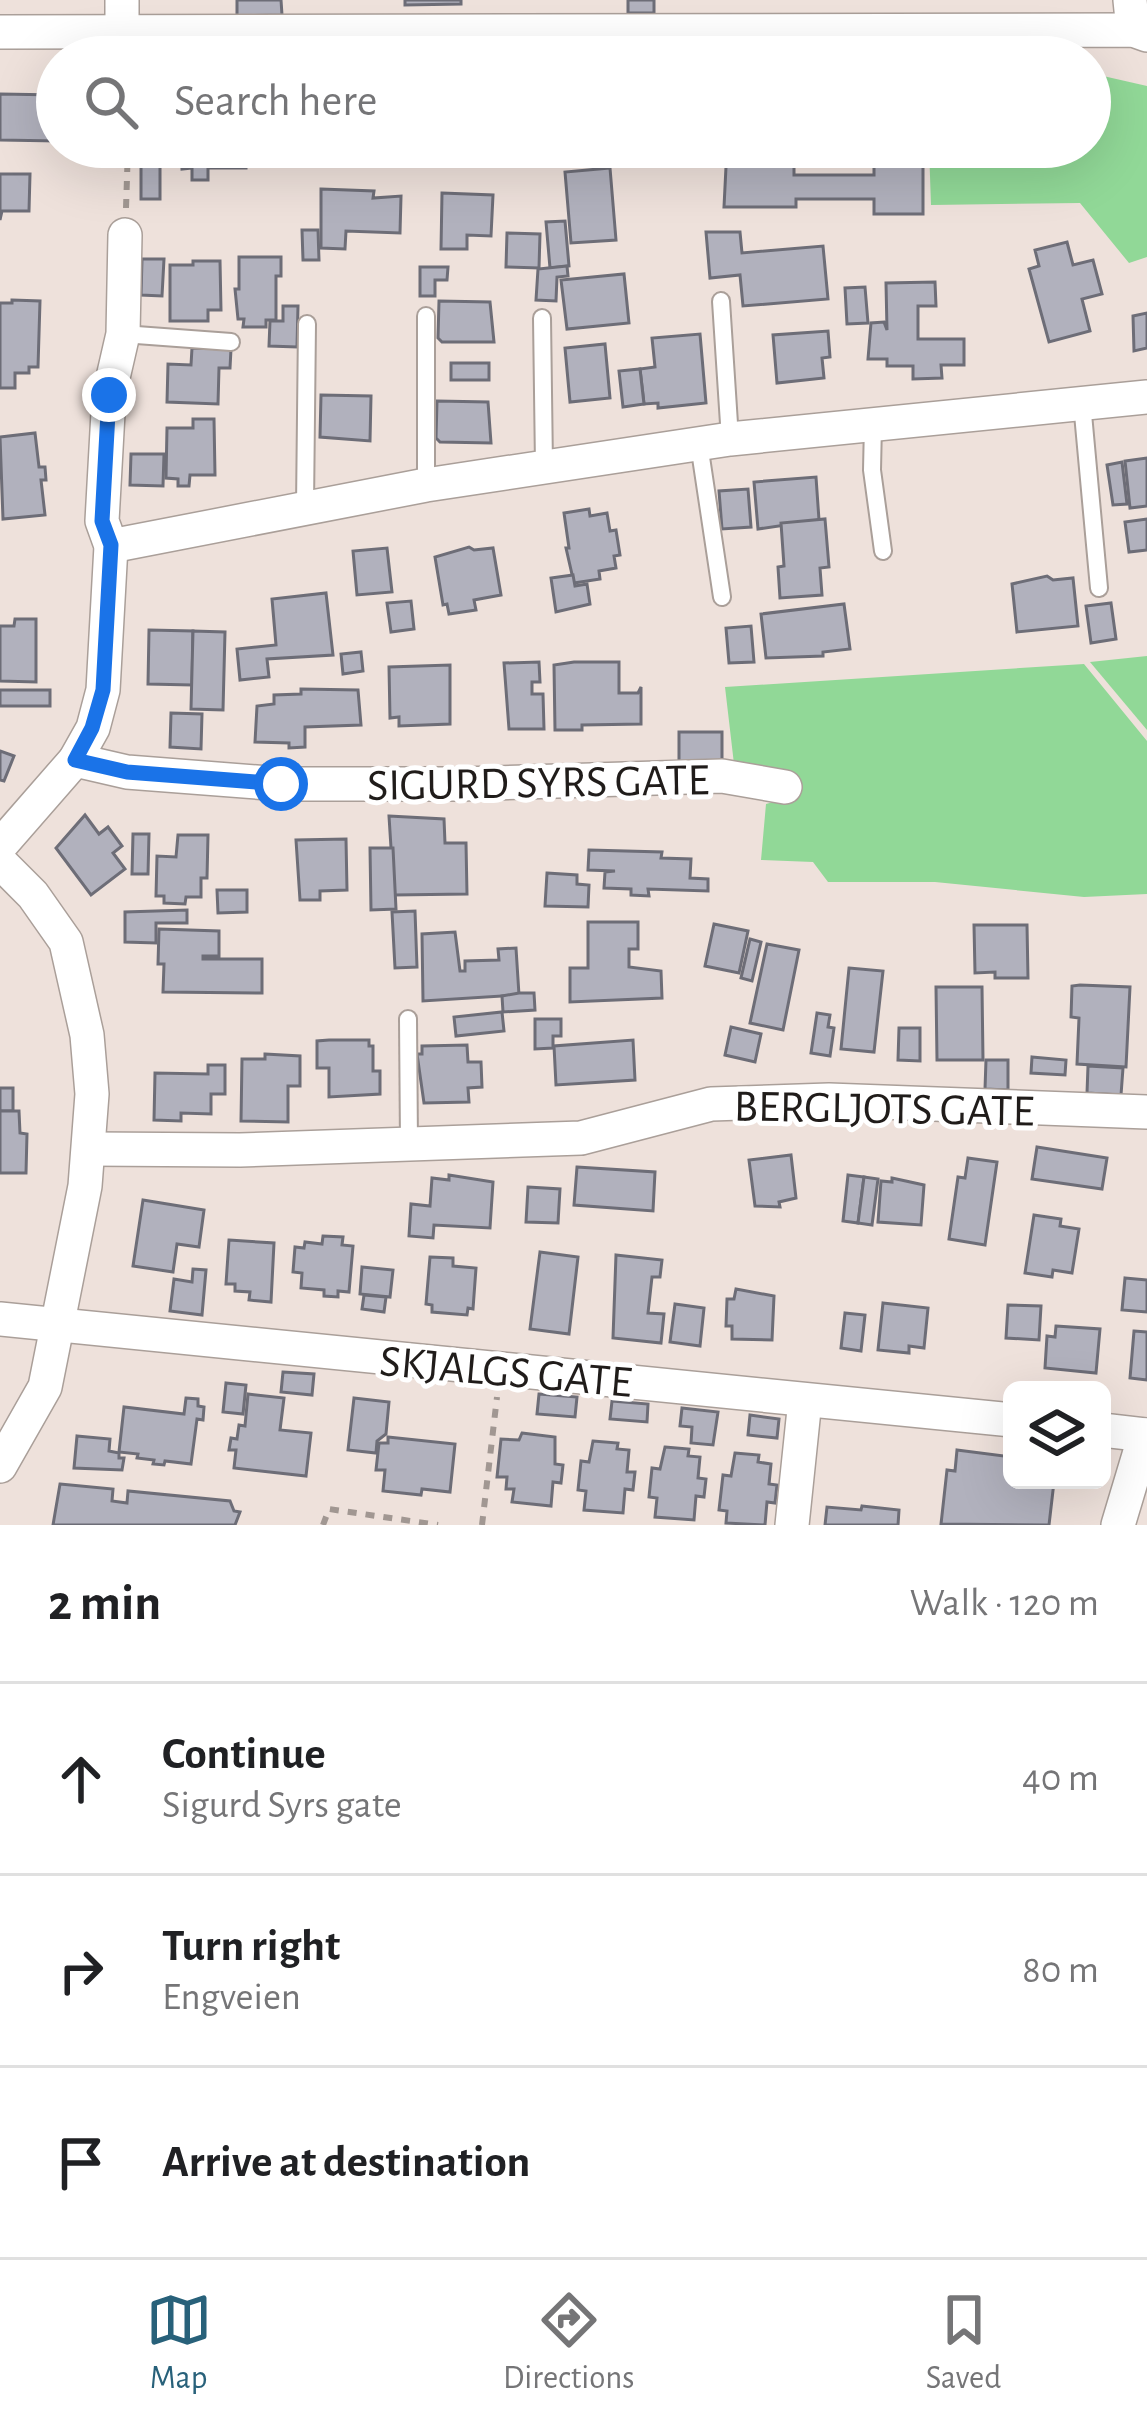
<!DOCTYPE html>
<meta charset="utf-8">
<style>
:root{--surface:#fff;--page:#f6f6f6;--text:#202124;--muted:#757577;--line:#e0e0e0;--accent:#28617a}
body{margin:0;font-family:"Alegreya Sans",sans-serif;background:var(--page);color:var(--text)}
.controls{position:absolute;right:36px;bottom:36px;display:grid;overflow:hidden;border-radius:18px;box-shadow:0 12px 48px #0002}
.controls button{width:108px;height:108px;display:grid;place-items:center;padding:0;border:0;border-bottom:3px solid var(--line);background:var(--surface);color:var(--text);font:60px sans-serif}
.stop{position:absolute;width:36px;height:36px;margin:-27px;border:9px solid #1a73e8;border-radius:50%;background:#fff}
.stop.end{background:#1a73e8;border-color:#fff;box-shadow:0 3px 12px #0008}
.list{margin:0;padding:0;list-style:none}
h2{display:flex;justify-content:space-between;align-items:center;height:156px;margin:0;padding:0 48px;font-size:51px}
h2 small{font-size:39px;font-weight:400;color:var(--muted)}
.list li{display:grid;grid-template-columns:78px 1fr auto;gap:36px;align-items:center;box-sizing:border-box;height:192px;padding:0 48px;border-top:3px solid var(--line)}
.list b{display:block;font-size:45px;white-space:nowrap}
.list p{margin:0;font-size:39px;white-space:nowrap;color:var(--muted)}
.list em{font-size:39px;font-style:normal;color:var(--muted)}
.icon{flex:none;width:66px;height:66px;fill:none;stroke:currentColor;stroke-width:2;stroke-linecap:round;stroke-linejoin:round}
.map{position:relative;flex:none;width:1147px;height:1525px;overflow:hidden}
.search{position:absolute;background:var(--surface);box-shadow:0 12px 48px #0002;left:36px;right:36px;top:36px;height:132px;display:flex;align-items:center;gap:30px;box-sizing:border-box;padding:0 42px;border-radius:66px;color:var(--muted);font-size:45px}
.sheet{height:732px;background:var(--surface)}
nav{display:flex;justify-content:space-around;align-items:center;box-sizing:border-box;height:168px;border-top:3px solid var(--line);background:var(--surface);font-size:33px;color:var(--muted)}
nav a{display:grid;justify-items:center;gap:6px}
nav .on{color:var(--accent)}
.map>svg:first-child{display:block}
.green{fill:#91d897}
.building{fill:#b1b1bd;stroke:#6d6d77;stroke-width:3}
.lines{fill:none;stroke-linecap:round;stroke-linejoin:round}
.lane-casing{stroke:#aa9f99;stroke-width:20}
.street-casing{stroke:#aa9f99;stroke-width:36}
.path{stroke:#a19792;stroke-width:6;stroke-dasharray:9 9;stroke-linecap:butt}
.lane{stroke:#fff;stroke-width:16}
.street{stroke:#fff;stroke-width:33}
.route{stroke:#1a73e8;stroke-width:15}
.labels{text-anchor:middle;stroke-width:10;stroke-linejoin:round;paint-order:stroke}
.street-label{font-size:45px;fill:#201c1a;stroke:#fff}
</style>
<div class="map">
<svg width="1147" height="1525" viewBox="0 0 1147 1525">
<rect width="100%" height="100%" fill="#eee1db"/>
<!-- green -->
<g class="green">
<polygon points="1090,73 1147,86 1147,257 1129,263 1080,203 931,205 929,147 1090,147"/>
<polygon points="1147,656 1147,730 1090,662"/>
<polygon points="1084,664 1147,741 1147,894 1084,897 935,882 828,882 813,862 761,860 766,804 798,795 795,773 734,764 725,687"/>
</g>
<!-- building -->
<g class="building">
<polygon points="237,0 281,0 282,15 237,16"/>
<polygon points="405,0 461,0 461,4 405,5"/>
<rect x="628" y="0" width="26" height="13"/>
<polygon points="0,94 57,95 57,141 0,140"/>
<polygon points="181,147 246,147 246,168 208,168 208,180 192,180 192,168 182,169"/>
<polygon points="425,147 457,147 457,153 425,154"/>
<polygon points="574,147 630,147 630,150 574,149"/>
<polygon points="727,147 794,147 794,175 874,175 874,147 947,147 948,164 923,164 923,214 874,214 874,199 796,199 796,207 724,207"/>
<rect x="141" y="149" width="19" height="50"/>
<polygon points="610,168 616,240 571,243 565,172"/>
<polygon points="0,174 30,174 29,211 2,211 0,220"/>
<polygon points="321,189 374,191 373,198 401,196 400,233 346,231 345,249 321,248"/>
<polygon points="442,193 493,195 491,236 467,235 467,249 441,249"/>
<polygon points="565,221 569,266 550,268 546,222"/>
<polygon points="302,230 318,230 319,260 303,260"/>
<polygon points="706,232 740,232 742,253 823,246 828,299 743,306 740,275 710,278"/>
<polygon points="507,233 540,234 539,268 506,267"/>
<polygon points="1067,242 1073,265 1093,260 1102,294 1082,299 1090,331 1049,342 1029,269 1039,266 1035,250"/>
<polygon points="239,257 281,257 281,276 276,276 276,320 266,320 266,327 243,327 244,319 238,319 235,289 239,289"/>
<polygon points="142,259 164,259 162,296 141,295"/>
<polygon points="193,261 220,261 221,310 208,310 208,321 170,321 170,265 193,265"/>
<polygon points="567,266 568,276 557,277 556,301 536,300 538,269"/>
<polygon points="420,267 448,267 447,280 435,280 435,296 420,296"/>
<polygon points="624,274 629,323 567,329 561,280"/>
<polygon points="935,282 936,306 918,306 918,339 964,339 964,365 941,365 942,378 913,379 913,366 887,366 887,359 868,359 871,323 884,322 887,330 886,283"/>
<polygon points="865,287 868,323 847,324 845,288"/>
<polygon points="12,300 40,301 38,367 29,367 29,373 15,373 15,388 0,388 0,303 12,303"/>
<polygon points="439,301 490,302 494,342 442,342 438,338"/>
<polygon points="283,306 298,306 297,347 269,346 270,321 283,321"/>
<polygon points="1147,313 1147,348 1134,351 1133,316"/>
<polygon points="828,331 830,357 822,358 824,378 777,383 773,335"/>
<polygon points="700,334 706,403 658,408 658,403 644,404 640,369 655,367 652,338"/>
<polygon points="605,344 610,398 570,402 565,348"/>
<polygon points="192,348 231,349 230,368 219,368 218,404 167,402 168,364 191,365"/>
<rect x="451" y="363" width="38" height="17"/>
<polygon points="640,369 644,404 623,407 619,371"/>
<polygon points="321,395 371,396 370,441 320,437"/>
<polygon points="437,401 488,402 491,443 440,442 436,438"/>
<polygon points="193,419 214,419 215,475 190,475 189,486 178,486 178,479 166,478 167,428 193,428"/>
<polygon points="35,433 39,467 45,467 46,480 41,480 45,515 3,519 0,437"/>
<polygon points="131,454 164,454 163,486 130,485"/>
<polygon points="1147,458 1147,506 1130,508 1125,461"/>
<polygon points="1122,462 1127,504 1113,505 1107,465"/>
<polygon points="816,477 819,520 758,529 754,482"/>
<polygon points="748,489 751,527 722,529 719,491"/>
<polygon points="589,509 590,516 607,513 610,531 616,530 620,555 614,556 616,568 599,571 600,579 574,583 566,548 569,548 564,513"/>
<polygon points="825,519 829,567 820,568 822,595 780,598 778,567 784,566 781,523"/>
<polygon points="1147,519 1147,550 1129,552 1125,522"/>
<polygon points="469,547 474,550 493,548 501,595 474,600 476,610 449,614 447,604 443,605 435,557"/>
<polygon points="387,548 392,592 357,595 353,551"/>
<polygon points="573,575 575,586 587,584 590,604 556,612 551,578"/>
<polygon points="1047,576 1053,580 1073,578 1078,626 1017,632 1012,584"/>
<polygon points="326,593 333,655 267,659 269,677 240,680 237,649 276,645 272,599"/>
<polygon points="411,601 414,629 391,632 387,603"/>
<polygon points="1111,603 1116,639 1091,643 1086,606"/>
<polygon points="844,604 850,649 823,652 823,656 766,658 761,614"/>
<polygon points="15,619 36,619 36,682 0,681 0,626 14,626"/>
<polygon points="751,626 754,662 729,663 726,628"/>
<polygon points="149,630 193,631 192,685 148,684"/>
<polygon points="193,631 225,632 223,710 191,709"/>
<polygon points="361,652 363,671 343,674 341,654"/>
<polygon points="539,662 540,682 532,682 532,694 543,694 544,729 509,729 504,663"/>
<polygon points="574,662 619,662 619,693 638,693 641,687 641,724 582,725 582,730 555,730 554,665"/>
<polygon points="450,665 450,724 399,726 399,717 390,718 389,667"/>
<polygon points="301,689 358,690 361,725 305,727 305,747 289,748 289,743 255,742 257,706 274,704 274,695 301,694"/>
<rect x="0" y="690" width="50" height="16"/>
<polygon points="171,713 202,714 201,749 170,747"/>
<polygon points="679,732 722,732 722,765 679,766"/>
<polygon points="0,751 14,756 4,781 0,780"/>
<polygon points="85,815 99,834 108,827 122,846 113,853 125,869 91,895 56,848"/>
<polygon points="389,816 444,819 445,843 466,843 467,894 394,895"/>
<polygon points="133,834 149,834 148,874 132,874"/>
<polygon points="178,835 208,835 207,878 201,878 201,897 186,897 185,904 164,903 164,896 156,896 157,856 176,857"/>
<polygon points="346,839 347,890 320,891 320,900 300,900 296,840"/>
<polygon points="370,848 393,848 396,909 371,910"/>
<polygon points="589,850 662,852 661,858 691,859 690,878 708,879 708,891 648,889 649,896 631,895 631,889 604,888 605,872 615,871 588,870"/>
<polygon points="547,873 577,875 577,884 589,885 588,907 545,906"/>
<polygon points="217,890 247,890 247,912 218,913"/>
<polygon points="187,910 187,923 156,923 156,943 125,942 125,912"/>
<polygon points="415,911 417,967 395,968 392,912"/>
<polygon points="588,922 638,922 638,949 629,949 629,967 661,971 662,998 570,1002 570,968 588,968"/>
<polygon points="714,924 748,931 739,973 705,966"/>
<polygon points="974,925 1027,925 1028,978 995,978 995,972 975,973"/>
<polygon points="159,929 219,931 219,956 203,956 203,959 262,959 262,993 163,992 164,964 158,964"/>
<polygon points="455,932 460,971 465,971 465,961 499,960 498,949 516,948 519,995 423,1001 422,934"/>
<polygon points="750,939 761,942 752,981 741,978"/>
<polygon points="767,944 799,950 783,1030 750,1023"/>
<polygon points="849,968 883,971 874,1052 841,1049"/>
<polygon points="1080,985 1130,987 1126,1067 1077,1064 1079,1018 1071,1017 1072,986"/>
<polygon points="936,987 982,987 983,1060 937,1060"/>
<polygon points="519,993 534,993 535,1010 503,1012 502,996"/>
<polygon points="502,1012 504,1031 456,1036 454,1017"/>
<polygon points="817,1013 830,1015 828,1027 834,1028 830,1056 811,1053"/>
<polygon points="535,1019 561,1019 561,1036 553,1036 553,1048 535,1049"/>
<polygon points="731,1027 761,1034 755,1062 725,1055"/>
<polygon points="899,1028 920,1028 920,1061 898,1060"/>
<polygon points="329,1040 369,1040 369,1046 373,1046 373,1071 380,1071 380,1094 329,1097 329,1068 317,1068 317,1041"/>
<polygon points="633,1040 635,1080 556,1085 554,1046"/>
<polygon points="467,1045 468,1062 481,1062 482,1087 468,1088 469,1102 424,1103 417,1054 422,1054 422,1046"/>
<polygon points="265,1054 300,1056 300,1086 288,1086 288,1122 241,1121 242,1059 265,1059"/>
<polygon points="1032,1057 1066,1060 1065,1075 1031,1073"/>
<polygon points="986,1060 1008,1060 1008,1090 985,1089"/>
<polygon points="208,1065 225,1065 225,1094 211,1094 211,1114 181,1113 181,1121 154,1120 155,1073 208,1074"/>
<polygon points="1088,1066 1123,1068 1121,1095 1087,1093"/>
<rect x="0" y="1088" width="13" height="23"/>
<polygon points="0,1111 19,1111 20,1133 27,1134 26,1173 0,1173"/>
<polygon points="1037,1147 1107,1158 1102,1189 1032,1179"/>
<polygon points="791,1155 796,1198 779,1202 780,1207 755,1206 749,1160"/>
<polygon points="968,1158 997,1162 985,1245 949,1239 958,1177 965,1178"/>
<polygon points="577,1167 655,1172 653,1211 574,1205"/>
<polygon points="449,1175 493,1182 490,1228 434,1225 433,1238 409,1236 411,1204 430,1206 432,1178 449,1180"/>
<polygon points="848,1175 864,1177 858,1223 843,1221"/>
<polygon points="864,1177 878,1179 872,1225 858,1223"/>
<polygon points="892,1178 924,1185 921,1225 878,1222 881,1181 892,1182"/>
<polygon points="528,1187 560,1189 558,1223 526,1222"/>
<polygon points="143,1200 204,1210 199,1247 177,1244 173,1272 133,1266"/>
<polygon points="1034,1215 1061,1219 1060,1226 1079,1229 1072,1273 1053,1270 1052,1277 1025,1273"/>
<polygon points="323,1236 343,1237 342,1245 353,1246 349,1292 338,1291 338,1297 324,1296 324,1290 301,1288 302,1273 293,1272 295,1247 304,1248 305,1242 322,1244"/>
<polygon points="229,1240 274,1243 271,1302 249,1300 250,1292 235,1291 235,1284 226,1284"/>
<polygon points="540,1252 578,1257 569,1334 530,1329"/>
<polygon points="616,1255 662,1260 660,1277 652,1277 648,1313 664,1314 661,1343 613,1338"/>
<polygon points="430,1257 453,1258 453,1266 476,1268 473,1309 468,1308 467,1315 432,1312 432,1305 426,1304"/>
<polygon points="362,1267 393,1270 390,1297 360,1294"/>
<polygon points="193,1269 206,1270 202,1315 170,1311 174,1279 192,1282"/>
<polygon points="1125,1278 1147,1280 1147,1312 1122,1310"/>
<polygon points="736,1289 774,1296 772,1340 732,1339 732,1326 726,1326 727,1299 734,1299"/>
<polygon points="364,1295 386,1297 384,1312 362,1309"/>
<polygon points="883,1303 928,1308 924,1348 909,1346 909,1353 878,1350"/>
<polygon points="675,1304 704,1308 700,1346 670,1342"/>
<polygon points="1008,1305 1041,1306 1039,1340 1006,1338"/>
<polygon points="845,1313 865,1315 861,1351 841,1348"/>
<polygon points="1056,1326 1100,1329 1096,1373 1045,1368 1047,1336 1055,1337"/>
<polygon points="1134,1331 1147,1332 1147,1380 1130,1378"/>
<polygon points="283,1372 314,1374 312,1395 281,1392"/>
<polygon points="226,1383 246,1385 243,1414 223,1412"/>
<polygon points="248,1394 284,1398 280,1430 311,1433 306,1476 234,1468 236,1450 229,1450 231,1438 237,1439 239,1425 245,1426"/>
<polygon points="539,1394 577,1397 575,1417 537,1414"/>
<polygon points="186,1398 198,1399 198,1406 204,1407 203,1420 197,1419 191,1464 165,1461 164,1465 153,1464 154,1460 137,1458 138,1454 119,1452 124,1407 184,1414"/>
<polygon points="354,1398 389,1402 386,1434 377,1441 376,1453 348,1450"/>
<polygon points="612,1401 648,1404 647,1422 610,1419"/>
<polygon points="682,1408 718,1412 713,1445 691,1443 692,1427 680,1426"/>
<polygon points="750,1415 779,1419 777,1438 748,1435"/>
<polygon points="522,1433 555,1437 555,1464 563,1465 561,1483 553,1482 551,1506 512,1502 514,1489 506,1489 507,1477 497,1477 501,1439 519,1440"/>
<polygon points="77,1436 110,1439 109,1451 119,1453 119,1458 124,1458 122,1470 74,1468"/>
<polygon points="388,1437 455,1444 450,1492 422,1489 421,1495 383,1491 385,1470 376,1470 379,1443 388,1443"/>
<polygon points="593,1441 618,1443 617,1449 629,1450 627,1472 635,1472 633,1490 625,1489 623,1513 584,1510 586,1491 578,1490 581,1461 589,1462"/>
<polygon points="665,1447 689,1449 688,1456 700,1457 698,1478 706,1479 704,1497 696,1496 694,1520 655,1517 657,1498 649,1497 652,1468 660,1469"/>
<polygon points="957,1450 1012,1457 1012,1480 1054,1482 1049,1525 941,1524 947,1470 955,1471"/>
<polygon points="735,1453 759,1455 758,1462 771,1464 769,1484 777,1485 775,1503 767,1502 765,1525 726,1523 727,1511 719,1510 723,1475 731,1476"/>
<polygon points="60,1484 113,1489 112,1501 127,1503 128,1491 230,1501 234,1511 240,1512 235,1525 53,1525"/>
<polygon points="862,1506 899,1510 898,1525 825,1525 827,1507 861,1510"/>
</g>
<g class="lines">
<defs>
<g id="lane">
<polyline points="721,301 730,439"/>
<polyline points="542,318 544,466"/>
<polyline points="123,334 231,342"/>
<polyline points="1082,403 1099,588"/>
<polyline points="873,424 872,470 883,551"/>
<polyline points="699,444 722,597"/>
<polyline points="426,485 426,316"/>
<polyline points="305,506 307,324"/>
<polyline points="408,1019 409,1144"/>
</g>
<g id="street">
<polyline points="1130,0 1133,30"/>
<polyline points="122,30 122,0"/>
<polyline points="0,32 1133,30 1147,35"/>
<polyline points="111,546 426,485 730,439 1147,397"/>
<polyline points="75,760 127,772 281,784 462,784 722,776 785,787"/>
<polyline points="0,846 75,760 93,728 103,690 111,546 102,521 109,395 123,334 125,235"/>
<polyline points="0,862 33,895 66,942 87,1035 92,1094 85,1186 45,1387 0,1466"/>
<polyline points="90,1149 240,1150 581,1138 711,1104 829,1100 1147,1112"/>
<polyline points="0,1319 1012,1420"/>
<polyline points="1102,1430 1147,1435"/>
<polyline points="792,1525 805,1400"/>
<polyline points="1118,1525 1145,1435"/>
</g>
</defs>
<!-- lane casing -->
<use href="#lane" class="lane-casing"/>
<!-- street casing -->
<use href="#street" class="street-casing"/>
<!-- path -->
<g class="path">
<polyline points="126,208 128,147"/>
<polyline points="323,1525 329,1509 438,1525"/>
<polyline points="482,1525 497,1397"/>
</g>
<!-- lane -->
<use href="#lane" class="lane"/>
<!-- street -->
<use href="#street" class="street"/>
</g>
<g class="lines">
<!-- route -->
<polyline class="route" points="109,395 102,521 111,545 103,690 92,728 75,760 127,772 281,784"/>
</g>
<g class="labels">
<!-- street labels -->
<g class="street-label">
<text transform="translate(538 781) rotate(-1)" y="16">SIGURD SYRS GATE</text>
<text transform="translate(884 1107) rotate(1)" y="16">BERGLJOTS GATE</text>
<text transform="translate(506 1370) rotate(5)" y="16">SKJALGS GATE</text>
</g>
</g>
</svg>
<div class="controls">
<button><svg class="icon" aria-label="layers" viewBox="0 0 24 24"><path d="M12 4l9 5-9 5-9-5zM3 14l9 5 9-5"/></svg></button>
</div>
<div class="stop" style="left:281px;top:784px"></div>
<div class="stop end" style="left:109px;top:395px"></div>
<div class="search"><svg class="icon" aria-label="search" viewBox="0 0 24 24"><circle cx="10" cy="10" r="6"/><path d="M15 15l6 6"/></svg>Search here</div>
</div>
<section class="sheet">
<h2>2 min<small>Walk · 120 m</small></h2>
<ul class="list">
<li><svg class="icon" aria-label="ahead" viewBox="0 0 24 24"><path d="M12 20V5M6 11l6-6 6 6"/></svg><div><b>Continue</b><p>Sigurd Syrs gate</p></div><em>40 m</em></li>
<li><svg class="icon" aria-label="right" viewBox="0 0 24 24"><path d="M7 20v-9h11M14 6l5 5-5 5"/></svg><div><b>Turn right</b><p>Engveien</p></div><em>80 m</em></li>
<li><svg class="icon" aria-label="arrive" viewBox="0 0 24 24"><path d="M6 21V4h12l-3 4 3 4H6"/></svg><div><b>Arrive at destination</b></div></li>
</ul>
</section>
<nav>
<a class="on"><svg class="icon" aria-label="map" viewBox="0 0 24 24"><path d="M3 6l6-2 6 2 6-2v14l-6 2-6-2-6 2zM9 4v14M15 6v14"/></svg>Map</a>
<a><svg class="icon" aria-label="directions" viewBox="0 0 24 24"><path d="M12 3l9 9-9 9-9-9zM9 14v-3h6M13 9l2 2-2 2"/></svg>Directions</a>
<a><svg class="icon" aria-label="saved" viewBox="0 0 24 24"><path d="M7 4h10v16l-5-4-5 4z"/></svg>Saved</a>
</nav>
